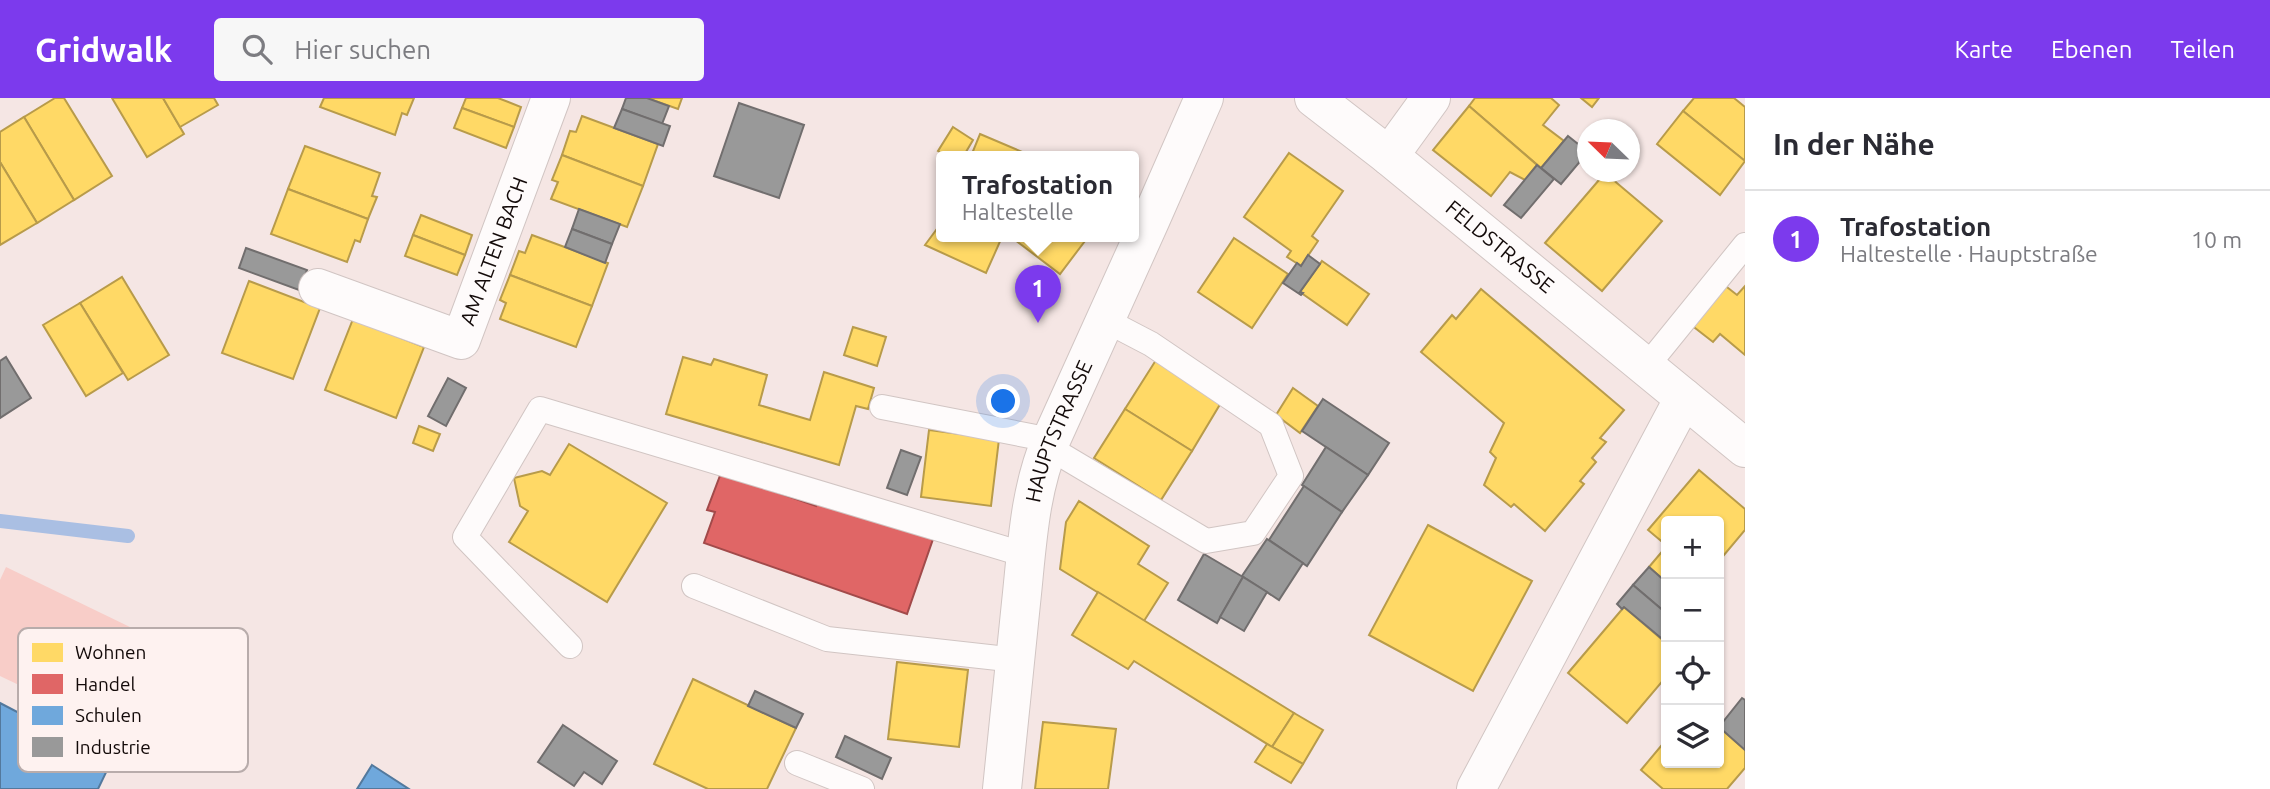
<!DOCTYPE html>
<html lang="de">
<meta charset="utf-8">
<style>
:root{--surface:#fff;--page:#f7f7f7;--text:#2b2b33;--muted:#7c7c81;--line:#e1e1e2;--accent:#7c3aed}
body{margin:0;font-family:Ubuntu,sans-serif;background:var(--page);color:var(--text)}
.controls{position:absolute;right:21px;bottom:21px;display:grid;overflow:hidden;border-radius:7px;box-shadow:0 2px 5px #0004}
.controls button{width:63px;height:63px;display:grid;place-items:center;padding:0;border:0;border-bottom:2px solid var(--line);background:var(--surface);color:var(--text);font:35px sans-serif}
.compass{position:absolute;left:1577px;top:21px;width:63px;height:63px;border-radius:50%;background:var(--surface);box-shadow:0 2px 5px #0004;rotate:293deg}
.you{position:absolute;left:1004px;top:304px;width:24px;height:24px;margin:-18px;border:5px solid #fff;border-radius:50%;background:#1a73e8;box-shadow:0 0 0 10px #1a73e833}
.badge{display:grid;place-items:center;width:46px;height:46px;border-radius:50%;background:var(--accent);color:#fff;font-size:23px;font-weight:700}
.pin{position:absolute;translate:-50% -58px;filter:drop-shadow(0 2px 4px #0008)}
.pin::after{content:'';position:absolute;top:37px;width:24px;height:21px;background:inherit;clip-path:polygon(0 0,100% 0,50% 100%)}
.popup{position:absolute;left:936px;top:53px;width:203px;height:91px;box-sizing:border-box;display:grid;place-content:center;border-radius:7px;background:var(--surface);filter:drop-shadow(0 2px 5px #0005);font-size:23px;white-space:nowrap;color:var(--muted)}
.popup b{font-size:26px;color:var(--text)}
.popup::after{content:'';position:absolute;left:50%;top:100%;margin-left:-14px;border:14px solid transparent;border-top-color:var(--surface)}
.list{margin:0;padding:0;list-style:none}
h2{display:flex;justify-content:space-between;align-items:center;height:91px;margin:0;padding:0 28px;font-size:30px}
h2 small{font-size:23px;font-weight:400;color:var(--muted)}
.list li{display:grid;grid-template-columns:46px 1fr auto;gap:21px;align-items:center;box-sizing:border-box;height:98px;padding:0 28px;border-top:2px solid var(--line)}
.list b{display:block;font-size:26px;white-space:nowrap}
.list p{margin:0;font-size:23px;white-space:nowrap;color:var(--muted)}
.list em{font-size:23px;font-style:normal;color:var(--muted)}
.icon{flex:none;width:38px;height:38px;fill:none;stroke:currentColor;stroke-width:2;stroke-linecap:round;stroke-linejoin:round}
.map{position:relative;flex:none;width:1745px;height:691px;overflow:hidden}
header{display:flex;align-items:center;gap:42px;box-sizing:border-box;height:98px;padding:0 35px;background:var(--accent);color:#fff}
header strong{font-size:33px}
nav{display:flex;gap:38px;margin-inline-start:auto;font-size:24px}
.search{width:490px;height:63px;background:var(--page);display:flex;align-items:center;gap:18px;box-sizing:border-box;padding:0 24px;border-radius:7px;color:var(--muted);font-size:26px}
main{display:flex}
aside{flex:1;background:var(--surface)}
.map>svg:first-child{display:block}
.green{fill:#f8cdc8}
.homes{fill:#ffd966;stroke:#b89b4a;stroke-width:2}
.shops{fill:#e06666;stroke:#a24a4a;stroke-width:2}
.schools{fill:#6fa8dc;stroke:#53799d;stroke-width:2}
.industry{fill:#999;stroke:#716e6e;stroke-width:2}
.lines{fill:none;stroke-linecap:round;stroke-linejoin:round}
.stream{stroke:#aabfe3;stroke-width:14}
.service-casing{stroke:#d1c5c3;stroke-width:26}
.minor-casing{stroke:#d1c5c3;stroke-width:40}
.tertiary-casing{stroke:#d1c5c3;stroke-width:40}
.service{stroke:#fefbfb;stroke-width:24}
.minor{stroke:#fefbfb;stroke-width:38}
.tertiary{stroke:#fefbfb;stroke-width:38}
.labels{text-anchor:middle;stroke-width:7;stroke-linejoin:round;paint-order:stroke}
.street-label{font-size:21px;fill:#130a09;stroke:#fef2f0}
.key{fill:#fef2f0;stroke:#b8acab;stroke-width:2}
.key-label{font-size:19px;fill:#130a09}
</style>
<header>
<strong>Gridwalk</strong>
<div class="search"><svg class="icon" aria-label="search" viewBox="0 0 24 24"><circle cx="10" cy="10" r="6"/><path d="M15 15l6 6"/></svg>Hier suchen</div>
<nav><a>Karte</a><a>Ebenen</a><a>Teilen</a></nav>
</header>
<main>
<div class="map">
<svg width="1745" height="691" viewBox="0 0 1745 691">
<rect width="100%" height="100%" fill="#f5e6e4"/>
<!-- green -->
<polygon class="green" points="6,469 163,545 120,635 0,578 0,482"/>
<!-- homes -->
<g class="homes">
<polygon points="55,0 64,0 112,78 74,102 24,19"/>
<polygon points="112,0 163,0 184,36 147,59"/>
<polygon points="163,0 214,0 218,7 180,29"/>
<polygon points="324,0 414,0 407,17 402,15 395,37 320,9"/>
<polygon points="466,0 498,0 521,9 514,29 462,10"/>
<polygon points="647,0 682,0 678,11"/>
<polygon points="1475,0 1551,0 1559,7 1543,27 1564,43 1541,70 1469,8"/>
<polygon points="1581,0 1599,0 1592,9"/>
<polygon points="1694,0 1734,0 1745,9 1745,63 1683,13"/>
<polygon points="1469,8 1537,67 1525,82 1510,74 1491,98 1433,52"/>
<polygon points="462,10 514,29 506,50 454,30"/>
<polygon points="1683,13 1745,63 1720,97 1657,46"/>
<polygon points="582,18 658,46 643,88 562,57 570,33 576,34"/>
<polygon points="24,19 74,102 37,125 0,64 0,34"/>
<polygon points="953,29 973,42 963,59 948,59 938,53"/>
<polygon points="980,36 1027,56 1026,59 971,58"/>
<polygon points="305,48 380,75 372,98 377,99 368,121 288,91"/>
<polygon points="1289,55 1343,93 1312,138 1318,143 1301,168 1287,159 1291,153 1244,119"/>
<polygon points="562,57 643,88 627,129 551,101 558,84 552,82"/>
<polygon points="0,64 37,125 0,147"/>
<polygon points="1605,75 1662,123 1602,193 1545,145"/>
<polygon points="288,91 368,121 360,144 355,142 347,164 271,136"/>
<polygon points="421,117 472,137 465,157 413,137"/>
<polygon points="942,124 942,139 1002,139 986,175 925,147"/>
<polygon points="413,137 465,157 457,177 405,158"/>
<polygon points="532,137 608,165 592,208 510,177 519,153 525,155"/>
<polygon points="1011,139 1088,139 1060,176"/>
<polygon points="1234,140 1288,176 1252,230 1198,194"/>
<polygon points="1322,163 1369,196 1347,227 1300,194"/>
<polygon points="510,177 592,208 576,249 500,221 506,205 500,202"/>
<polygon points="122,179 169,257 128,282 80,205"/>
<polygon points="249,183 320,210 293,281 222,255"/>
<polygon points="1723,186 1737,197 1745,188 1745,257 1720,236 1713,244 1690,226"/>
<polygon points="1481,191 1624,312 1600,340 1606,344 1592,360 1596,364 1580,383 1584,386 1545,433 1514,406 1511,409 1484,387 1496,360 1490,354 1504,325 1421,254 1452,217 1456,221"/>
<polygon points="80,205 123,275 86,298 43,227"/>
<polygon points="353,221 424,249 396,320 325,292"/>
<polygon points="853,229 886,239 877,268 844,257"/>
<polygon points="683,259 711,267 714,261 767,277 759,307 810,322 824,274 874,290 868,311 856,308 839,367 666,316"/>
<polygon points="1156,262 1222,303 1192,353 1125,311"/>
<polygon points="1293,290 1318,308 1300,335 1276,317"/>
<polygon points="1125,311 1192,353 1161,402 1094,360"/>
<polygon points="419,328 440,336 433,353 413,345"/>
<polygon points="929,332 999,341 991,408 921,399"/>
<polygon points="569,346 667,405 607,504 509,444 528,413 520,408 514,380 542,373 550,377"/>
<polygon points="1699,372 1745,411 1745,432 1719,463 1719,423 1666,423 1666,447 1648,432"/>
<polygon points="1079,403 1149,448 1138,466 1168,485 1144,523 1060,471 1066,424"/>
<polygon points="1428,427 1532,483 1473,593 1369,537"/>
<polygon points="1665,450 1666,451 1666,484 1649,469"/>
<polygon points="1098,494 1294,615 1272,649 1134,563 1128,571 1072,537"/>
<polygon points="1624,509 1666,545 1666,579 1627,625 1568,575"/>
<polygon points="897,564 968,572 959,649 888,641"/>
<polygon points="693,581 796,630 767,691 708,691 654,666"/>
<polygon points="1294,615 1323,632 1303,666 1272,649"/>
<polygon points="1043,624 1116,631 1108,691 1035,691"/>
<polygon points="1719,629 1745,652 1745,670 1727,691 1663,691 1641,672 1666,642 1666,665 1719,665"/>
<polygon points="1267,646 1303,666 1291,685 1255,664"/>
</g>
<!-- shops -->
<polygon class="shops" points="721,375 816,408 818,401 933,441 907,516 704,445 715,414 707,412"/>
<!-- schools -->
<g class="schools">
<polygon points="0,605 27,619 26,623 111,664 98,691 0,691"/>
<polygon points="372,667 409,691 357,691"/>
</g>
<!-- industry -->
<g class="industry">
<polygon points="626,0 647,0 669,8 662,26 622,11"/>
<polygon points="739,5 804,27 779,100 714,78"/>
<polygon points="622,11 670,28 663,48 614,30"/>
<polygon points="1568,38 1588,54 1561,86 1541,70"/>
<polygon points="1537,67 1554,81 1521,120 1504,107"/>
<polygon points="579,111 620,126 612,146 572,131"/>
<polygon points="572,131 612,146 605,165 565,149"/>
<polygon points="246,150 307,172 299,192 239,170"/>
<polygon points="1308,157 1320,166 1300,194 1303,195 1301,197 1283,185 1297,165 1301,168"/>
<polygon points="6,259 31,300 0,320 0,263"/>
<polygon points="448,280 466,290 446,328 428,318"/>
<polygon points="1323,301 1389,345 1368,377 1302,333"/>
<polygon points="1326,349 1368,377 1342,414 1302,387"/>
<polygon points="901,352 921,359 907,397 887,390"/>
<polygon points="1304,388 1342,414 1307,468 1269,442"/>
<polygon points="1267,441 1303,465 1279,502 1242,478"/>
<polygon points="1204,456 1243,479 1217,525 1178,502"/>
<polygon points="1649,469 1666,484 1666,515 1633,487"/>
<polygon points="1243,479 1267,494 1244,533 1220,519"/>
<polygon points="1633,487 1666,515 1666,535 1661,540 1624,509 1622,511 1617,506"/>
<polygon points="755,593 803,616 796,630 748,608"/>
<polygon points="1742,600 1745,602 1745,652 1719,629"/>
<polygon points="563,627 617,663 602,686 584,674 574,688 538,664"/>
<polygon points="845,638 891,660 882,681 836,659"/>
</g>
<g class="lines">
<!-- stream -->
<polyline class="stream" points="0,423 128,438"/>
<defs>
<g id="service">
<polyline points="1646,269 1745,147"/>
<polyline points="882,309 1051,342"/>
<polyline points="1048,349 1206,443 1253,435 1291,378 1271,327 1151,246 1105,222"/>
<polyline points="694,488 827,541 1016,562"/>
<polyline points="570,548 465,439 540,311 1026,457"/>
<polyline points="797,665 862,691"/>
</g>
<g id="minor">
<path id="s1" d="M1314,0l75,58 356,292"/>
<polyline points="1389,58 1431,0"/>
<path id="s2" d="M318,190l143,52 90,-242"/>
<polyline points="1476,691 1684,300"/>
</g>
<g id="tertiary">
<path id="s3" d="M1002,691c6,-62 13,-124 19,-186 6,-55 8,-112 30,-163l99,-219 54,-123"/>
</g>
</defs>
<!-- service casing -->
<use href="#service" class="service-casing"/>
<!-- minor casing -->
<use href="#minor" class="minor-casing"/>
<!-- tertiary casing -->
<use href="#tertiary" class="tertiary-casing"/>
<!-- service -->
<use href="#service" class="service"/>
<!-- minor -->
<use href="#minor" class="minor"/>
<!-- tertiary -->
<use href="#tertiary" class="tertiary"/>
</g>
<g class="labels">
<!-- street labels -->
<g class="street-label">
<text dy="7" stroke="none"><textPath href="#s1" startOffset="238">FELDSTRASSE</textPath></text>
<text dy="7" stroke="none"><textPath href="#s2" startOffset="247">AM ALTEN BACH</textPath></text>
<text dy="7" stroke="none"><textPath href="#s3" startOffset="364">HAUPTSTRASSE</textPath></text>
</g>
</g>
<!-- legend -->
<rect x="18" y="530" width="230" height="144" rx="10" class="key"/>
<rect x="32" y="545" width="31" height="19" fill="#ffd966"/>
<rect x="32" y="576" width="31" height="20" fill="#e06666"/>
<rect x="32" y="608" width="31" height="19" fill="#6fa8dc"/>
<rect x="32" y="639" width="31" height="20" fill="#999"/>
<g class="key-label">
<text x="75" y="561">Wohnen</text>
<text x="75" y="593">Handel</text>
<text x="75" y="624">Schulen</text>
<text x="75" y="656">Industrie</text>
</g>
</svg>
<div class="controls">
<button>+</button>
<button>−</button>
<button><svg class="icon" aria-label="locate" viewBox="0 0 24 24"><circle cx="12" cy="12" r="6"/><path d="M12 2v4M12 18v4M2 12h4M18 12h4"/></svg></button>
<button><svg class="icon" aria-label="layers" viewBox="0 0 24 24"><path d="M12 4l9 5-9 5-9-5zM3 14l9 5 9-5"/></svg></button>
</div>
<svg class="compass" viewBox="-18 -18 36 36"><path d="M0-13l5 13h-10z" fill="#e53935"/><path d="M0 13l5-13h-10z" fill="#7c7c81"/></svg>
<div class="you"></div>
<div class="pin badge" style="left:1038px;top:225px">1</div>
<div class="popup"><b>Trafostation</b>Haltestelle</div>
</div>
<aside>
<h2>In der Nähe<small></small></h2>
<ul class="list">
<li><span class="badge">1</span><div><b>Trafostation</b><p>Haltestelle · Hauptstraße</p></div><em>10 m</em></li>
</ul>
</aside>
</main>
